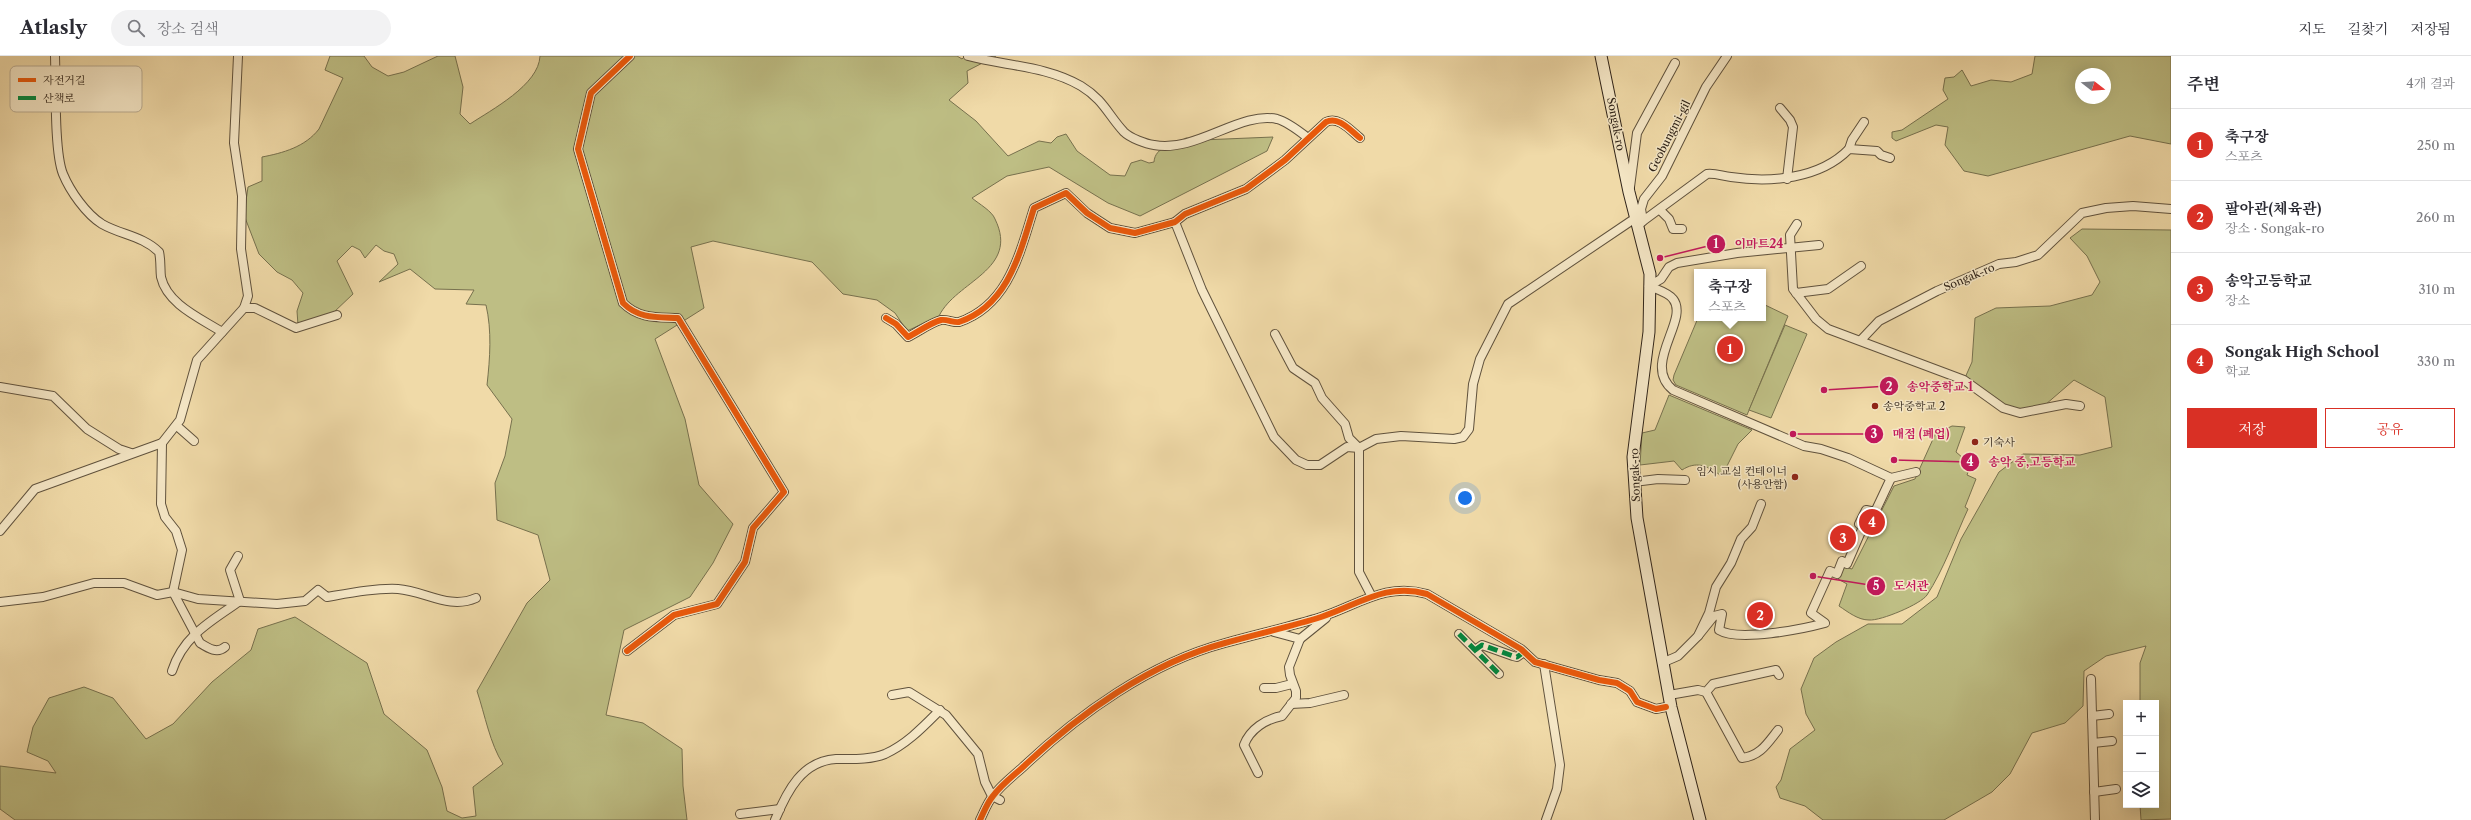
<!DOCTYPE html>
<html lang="ko">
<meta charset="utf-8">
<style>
:root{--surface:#fff;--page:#f2f2f3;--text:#2b2b33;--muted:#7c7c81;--line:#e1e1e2;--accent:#d93025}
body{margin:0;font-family:"Libre Caslon Text","Noto Serif KR",serif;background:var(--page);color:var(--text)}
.controls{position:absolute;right:12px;bottom:12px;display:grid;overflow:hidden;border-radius:0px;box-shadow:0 4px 16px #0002}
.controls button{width:36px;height:36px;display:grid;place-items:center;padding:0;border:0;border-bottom:1px solid var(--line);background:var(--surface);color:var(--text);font:20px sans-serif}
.compass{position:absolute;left:2075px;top:12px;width:36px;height:36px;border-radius:50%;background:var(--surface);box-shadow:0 4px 16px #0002;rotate:107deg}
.you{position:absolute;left:1465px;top:442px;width:14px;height:14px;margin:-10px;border:3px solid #fff;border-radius:50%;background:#1a73e8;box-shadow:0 0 0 6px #1a73e833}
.badge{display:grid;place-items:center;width:26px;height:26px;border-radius:50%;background:var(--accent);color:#fff;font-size:13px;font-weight:700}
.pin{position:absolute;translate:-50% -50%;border:2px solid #fff;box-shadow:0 1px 4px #0006}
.popup{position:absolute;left:1694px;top:213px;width:72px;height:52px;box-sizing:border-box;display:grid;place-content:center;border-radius:0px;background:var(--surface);filter:drop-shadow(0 1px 3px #0005);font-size:13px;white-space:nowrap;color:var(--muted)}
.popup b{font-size:15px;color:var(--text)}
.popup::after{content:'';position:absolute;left:50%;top:100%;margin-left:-8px;border:8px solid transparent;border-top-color:var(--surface)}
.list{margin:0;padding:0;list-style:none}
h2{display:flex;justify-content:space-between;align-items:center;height:52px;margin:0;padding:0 16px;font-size:17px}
h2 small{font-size:13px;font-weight:400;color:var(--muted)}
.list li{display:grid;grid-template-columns:26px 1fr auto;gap:12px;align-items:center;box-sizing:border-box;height:72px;padding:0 16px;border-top:1px solid var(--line)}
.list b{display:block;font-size:15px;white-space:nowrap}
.list p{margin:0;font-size:13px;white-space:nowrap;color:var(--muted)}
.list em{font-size:13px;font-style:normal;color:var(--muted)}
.actions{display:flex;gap:8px;padding:12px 16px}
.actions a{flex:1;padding:9px 0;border:1px solid var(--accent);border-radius:0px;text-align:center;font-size:14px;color:var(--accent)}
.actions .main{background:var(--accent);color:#fff}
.icon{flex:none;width:22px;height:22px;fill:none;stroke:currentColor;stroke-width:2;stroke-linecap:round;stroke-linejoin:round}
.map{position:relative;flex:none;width:2171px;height:764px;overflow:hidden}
header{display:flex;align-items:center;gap:24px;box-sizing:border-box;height:56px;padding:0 20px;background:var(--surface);border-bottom:1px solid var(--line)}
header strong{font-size:19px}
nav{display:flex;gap:22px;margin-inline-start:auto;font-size:14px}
.search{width:280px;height:36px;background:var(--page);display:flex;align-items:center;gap:10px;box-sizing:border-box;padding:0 14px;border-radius:22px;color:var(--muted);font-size:15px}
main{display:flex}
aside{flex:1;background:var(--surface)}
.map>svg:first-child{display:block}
.green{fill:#bebe84;stroke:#77714e;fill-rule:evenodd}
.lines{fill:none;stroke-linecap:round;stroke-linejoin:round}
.minor-casing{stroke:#60523d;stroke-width:10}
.secondary-casing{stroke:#302419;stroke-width:13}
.minor{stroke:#f5e7c6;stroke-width:8}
.secondary{stroke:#f5e7c6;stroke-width:11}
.quiet{stroke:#00873e;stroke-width:5;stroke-dasharray:10 5;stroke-linecap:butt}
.cycleway-casing{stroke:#f5e7c6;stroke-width:8}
.cycleway{stroke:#e8590c;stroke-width:6}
.poi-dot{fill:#8f2418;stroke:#f5e7c6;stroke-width:1.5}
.labels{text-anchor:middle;stroke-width:3;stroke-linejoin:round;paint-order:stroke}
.street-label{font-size:11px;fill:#302419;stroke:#f5e7c6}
.poi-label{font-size:11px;fill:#302419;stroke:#f5e7c6;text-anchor:start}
.key{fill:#f5e7c6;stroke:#baac92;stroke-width:1}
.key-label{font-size:11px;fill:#302419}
.leader{fill:none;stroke:#c2185b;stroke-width:1.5}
.callout-dot{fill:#c2185b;stroke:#f5e7c6;stroke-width:1.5}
.mark-label{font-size:12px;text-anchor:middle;font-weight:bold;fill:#fff}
.callout-label{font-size:12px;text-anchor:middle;font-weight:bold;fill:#c2185b;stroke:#f5e7c6;stroke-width:3;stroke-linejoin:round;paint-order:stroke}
</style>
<header>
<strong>Atlasly</strong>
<div class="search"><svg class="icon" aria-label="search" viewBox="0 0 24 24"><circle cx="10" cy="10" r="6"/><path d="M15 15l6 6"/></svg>장소 검색</div>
<nav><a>지도</a><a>길찾기</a><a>저장됨</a></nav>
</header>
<main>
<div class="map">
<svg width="2171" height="764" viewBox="0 0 2171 764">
<rect width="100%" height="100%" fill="#f0daa8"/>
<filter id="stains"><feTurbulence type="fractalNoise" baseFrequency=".005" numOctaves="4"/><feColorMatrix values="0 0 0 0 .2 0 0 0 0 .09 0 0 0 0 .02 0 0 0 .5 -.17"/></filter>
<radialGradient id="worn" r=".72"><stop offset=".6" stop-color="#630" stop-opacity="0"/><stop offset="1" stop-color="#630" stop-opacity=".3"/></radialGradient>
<!-- green -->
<g class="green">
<path d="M330,0h34l8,11 16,9 16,-4 34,-16h17l8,31 -3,27 10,10c21,-14 69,-39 70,-68h417l5,3 3,-3h31l-29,15 1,12 -19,17 27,21 32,35 31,-15 12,2 6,-6 9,-3 11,17 33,24 15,1 6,-13 10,-3 8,3 5,-1c1,-16 20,-17 32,-24l15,2 72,-3 -6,14 -127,65 -32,-13 -59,-36 -42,9 -35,22c7,6 20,13 23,21 25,51 -39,62 -56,97l-32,15 -12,-18 -18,-13 -34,-6 -31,-32 -99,-21 -22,6 13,61 -49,31 30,80 14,66 34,39 -20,39 -23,34 -66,33 -18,85 37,8 39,26 1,37 4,34h-672l-15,-11v-43l56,7 -8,-12 -21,-9 6,-25 16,-29 35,-11 29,11 33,41 27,-15 39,-42 39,-32 7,-21 37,-12 72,46 17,51 43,36 15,37 5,24 15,7 14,-2 -3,-29 30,-23c-13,-20 -18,-49 -26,-73l50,-88 23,-23 -12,-45 -41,-15 -2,-37 10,-27 7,-37 -25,-34c3,-27 5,-54 -1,-80l-20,-1 8,-14 -39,-1 -25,-20 -31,13 19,-18 -4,-10 -10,-3 -8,-6 -11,13 -5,-8 -8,-4 -15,15 16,33 -20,19 -35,12 -1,-14 6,-18 -11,-13 -15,-8 -18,-18 -15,-39 4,-28 14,-6v-24c21,-4 43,-10 57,-28l24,-51 -18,-8z"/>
<path d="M2035,0h136v88l-41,-8 -142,40 -24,-5 -19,-26 3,-18 -12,-2 -40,16 -4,-3v-6l10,-2 46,-31 -5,-9 2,-12 9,-1 8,-7 9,16 20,-6 20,2 21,-8zM2081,18h24v24h-24z"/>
<polygon points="2082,173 2171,174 2171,763 2141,764 2140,749 2156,749 2156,647 2140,647 2140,607 2146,590 2106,600 2084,615 2083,650 2065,667 2032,677 2010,718 1992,736 1944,764 1823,764 1805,750 1780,742 1776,731 1781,724 1790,693 1815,674 1806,658 1801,633 1814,602 1836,586 1868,568 1902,568 1937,541 1961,483 1999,416 2023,398 2080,399 2112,391 2105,341 2074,324 2038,355 2010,354 1964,324 1972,306 1975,262 1996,252 2050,250 2092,239 2100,226 2087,200 2070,182"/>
<polygon points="1763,248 1788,260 1747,359 1676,329 1673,324 1674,319 1698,262 1763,262"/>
<polygon points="1785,269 1807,278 1771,362 1749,354"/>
<path d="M1669,339l83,35 -14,14 -11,22 -7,9c-14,-10 -24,-14 -38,-5l-8,-9 -34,4 2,-32 13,-3z"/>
<path d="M1952,370l13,1 -9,25 7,6 9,3 -5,14 9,4 -11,28 3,2c-12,26 -25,62 -41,86 -6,9 -46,26 -58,25 -11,0 -21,-8 -30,-14l8,-22 -9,-5 6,-12 8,2 42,-83 21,-7 23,-51 6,2z"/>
</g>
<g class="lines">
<defs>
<g id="minor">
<path d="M55,0c1,27 -1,96 8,118 7,17 23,40 39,50 19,11 41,12 57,28 2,8 1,17 2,25 6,27 39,41 61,55"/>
<path d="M968,0c38,10 79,10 113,30 23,14 27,29 43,46 6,6 22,12 30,13 42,8 86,-34 123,-26 11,3 22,12 31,19"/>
<polyline points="1780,52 1790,64 1793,71 1787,123"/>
<polyline points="1849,93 1852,84 1864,66"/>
<polyline points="1630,131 1637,77 1675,7"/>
<polyline points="1660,154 1669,163 1673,173 1682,173"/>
<path d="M1643,165l64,-47c8,-1 15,2 24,3 39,6 89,2 118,-28l28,2 4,4 9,3"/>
<polyline points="1175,166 1202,234 1274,381 1296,404 1307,409 1320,409 1347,391 1359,392 1359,516 1371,539"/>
<polyline points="1641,167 1643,165 1641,153 1644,143 1662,120 1706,31 1727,0"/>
<polyline points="1797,168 1790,179 1793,233 1816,263 1828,273 1964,324 2003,352 2020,357 2066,348 2080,350"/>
<path d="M1649,230c7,3 20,7 24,13 17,21 -32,65 0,91l131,56 17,3 27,9 43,20 25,-6"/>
<polyline points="1649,230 1661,223 1669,211 1677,207 1737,197 1819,189"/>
<polyline points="1796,237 1828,233 1861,210"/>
<polyline points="244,252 255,252 296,272 337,259"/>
<path d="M886,262l10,6 12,13c10,-5 22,-14 33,-17 6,-1 13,3 18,2 50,-17 61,-70 75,-114l32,-15 21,20 23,15 25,5 40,-11 10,-8 61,-25 39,-29 41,-38c13,-6 24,8 34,16"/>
<polyline points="1275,278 1293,312 1315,327 1322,342 1345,368 1349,382 1359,392 1376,383 1401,380 1454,383 1463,381 1469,373 1473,328 1480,303 1508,248 1631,165"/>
<polyline points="1861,284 1879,265 1937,235 1999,208 2016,206 2038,199 2082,157 2106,152 2133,150 2171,153"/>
<polyline points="0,331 53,340 87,373 119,393 131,397"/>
<polyline points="177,370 194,385"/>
<path d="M162,387l-1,61 4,13 11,14 6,19 -9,42 27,51c8,5 17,11 25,4"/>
<polyline points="1634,426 1658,423 1685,424"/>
<polyline points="0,475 35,433 162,387 180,364 197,304 244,252 248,240 241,193 242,140 234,87 238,0"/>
<path d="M0,546l43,-5 51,-14h30l33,12 16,-3 25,7 79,5 28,-3 13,-11 9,7c23,-4 48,-9 71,-8 27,2 51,21 78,9"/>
<polyline points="1459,578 1499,618"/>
<path d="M1698,580l16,-20 8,-2 -3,16c19,12 84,-1 106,-7l-14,-10 19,-42 7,3 5,-13 5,3 16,-37 -4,-3 7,-14 9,2 16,-34"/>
<polyline points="1300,583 1326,562"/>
<polyline points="1475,594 1482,589 1513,600 1517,601 1524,596"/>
<path d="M627,595l47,-36 43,-11 28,-42 8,-34 31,-36 -106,-174c-21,-1 -39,1 -55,-15l-45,-154 13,-56 39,-37"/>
<polyline points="1664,606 1678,600 1698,580 1709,557 1716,531 1731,507 1741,483 1752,471 1761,448"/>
<polyline points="1544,608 1560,709 1557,733 1546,764"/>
<path d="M172,615c11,-35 39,-50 68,-70l-10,-31 8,-14"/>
<polyline points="2091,623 2095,764"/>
<polyline points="1264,632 1276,632 1292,628"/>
<path d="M1706,636l36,66c18,-2 25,-14 36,-28"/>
<polyline points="892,639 909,636 946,659 978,698 985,726 992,740 1000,744"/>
<polyline points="1669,639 1698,634 1706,636 1713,628 1776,614 1779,619"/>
<polyline points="1291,648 1310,647 1344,639"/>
<polyline points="2092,660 2109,658"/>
<polyline points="2093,687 2112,685"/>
<path d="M1258,717l-14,-28c6,-16 22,-26 38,-29l14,-18v-7l-6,-16 -1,-8 11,-28 -26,-7"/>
<polyline points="2094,736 2116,733"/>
<polyline points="740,758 780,753"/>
<path d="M775,764c12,-29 27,-59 61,-61 16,0 34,1 49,-5 22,-10 38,-27 55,-44"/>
<path d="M980,764c4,-8 7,-17 13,-24 8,-11 20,-20 30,-29 56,-53 127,-104 202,-124 32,-9 64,-16 96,-26 37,-12 65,-35 106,-23l94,55 14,13 64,18 18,3 13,8 7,11 19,7 10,-2"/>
</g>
<polyline id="secondary" points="1601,0 1629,136 1650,218 1649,276 1633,401 1637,462 1671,651 1700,764"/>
</defs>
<!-- minor casing -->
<use href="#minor" class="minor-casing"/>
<!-- secondary casing -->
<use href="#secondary" class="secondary-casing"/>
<!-- minor -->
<use href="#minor" class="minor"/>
<!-- secondary -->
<use href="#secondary" class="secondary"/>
<!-- quiet -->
<g class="quiet">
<polyline points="1459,578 1499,618"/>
<polyline points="1475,594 1482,589 1513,600 1517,601 1524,596"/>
</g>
<defs>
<g id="cycleway">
<path d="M886,262l10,6 12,13c10,-5 22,-14 33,-17 6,-1 13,3 18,2 50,-17 61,-70 75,-114l32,-15 21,20 23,15 25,5 40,-11 10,-8 61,-25 39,-29 41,-38c13,-6 24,8 34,16"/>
<path d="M627,595l47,-36 43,-11 28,-42 8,-34 31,-36 -106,-174c-21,-1 -39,1 -55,-15l-45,-154 13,-56 39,-37"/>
<path d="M980,764c4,-8 7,-17 13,-24 8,-11 20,-20 30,-29 56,-53 127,-104 202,-124 32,-9 64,-16 96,-26 37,-12 65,-35 106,-23l94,55 14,13 64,18 18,3 13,8 7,11 19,7 10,-2"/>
</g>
</defs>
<!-- cycleway casing -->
<use href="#cycleway" class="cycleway-casing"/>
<!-- cycleway -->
<use href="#cycleway" class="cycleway"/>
</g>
<!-- markers -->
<g class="poi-dot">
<circle cx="1875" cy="350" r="4"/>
<circle cx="1975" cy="386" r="4"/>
<circle cx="1795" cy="421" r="4"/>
</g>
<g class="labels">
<!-- street labels -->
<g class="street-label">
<text transform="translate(1616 68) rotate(79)" y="4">Songak-ro</text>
<text transform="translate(1669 80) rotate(-63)" y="4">Geobungmi-gil</text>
<text transform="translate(1969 221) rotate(-23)" y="4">Songak-ro</text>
<text transform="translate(1635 419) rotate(-92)" y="4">Songak-ro</text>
</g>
<!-- poi labels -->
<g class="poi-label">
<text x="1883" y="354">송악중학교 2</text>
<text x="1983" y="390">기숙사</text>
<text x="1787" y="419" text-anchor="end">임시 교실 컨테이너<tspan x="1787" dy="13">(사용안함)</tspan></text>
</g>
</g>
<!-- legend -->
<rect x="10" y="10" width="132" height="46" rx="6" class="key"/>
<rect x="18" y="22" width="18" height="4" fill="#e8590c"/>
<rect x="18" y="40" width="18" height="4" fill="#00873e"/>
<g class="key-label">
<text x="43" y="28">자전거길</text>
<text x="43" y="46">산책로</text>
</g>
<!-- callouts -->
<path class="leader" d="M1660 202L1716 188M1824 334L1889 330M1793 378L1874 378M1894 404L1970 406M1813 520L1876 530"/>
<g class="callout-dot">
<circle cx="1660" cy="202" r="4"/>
<circle cx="1824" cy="334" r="4"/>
<circle cx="1793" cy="378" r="4"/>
<circle cx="1894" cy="404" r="4"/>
<circle cx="1813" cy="520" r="4"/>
<circle cx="1716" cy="188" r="10"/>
<circle cx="1889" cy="330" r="10"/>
<circle cx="1874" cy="378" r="10"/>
<circle cx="1970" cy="406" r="10"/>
<circle cx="1876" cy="530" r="10"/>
</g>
<g class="mark-label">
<text x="1716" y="192">1</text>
<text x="1889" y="335">2</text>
<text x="1874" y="382">3</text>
<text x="1970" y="410">4</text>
<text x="1876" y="534">5</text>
</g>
<g class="callout-label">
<text x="1759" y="192">이마트24</text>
<text x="1940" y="335">송악중학교 1</text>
<text x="1921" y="382">매점 (폐업)</text>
<text x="2032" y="410">송악 중,고등학교</text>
<text x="1911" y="534">도서관</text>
</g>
<rect width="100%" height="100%" filter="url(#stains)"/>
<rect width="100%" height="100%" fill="url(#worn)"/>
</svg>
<div class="controls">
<button>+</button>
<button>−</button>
<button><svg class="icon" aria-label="layers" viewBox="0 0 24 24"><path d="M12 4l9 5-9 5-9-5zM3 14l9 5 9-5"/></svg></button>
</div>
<svg class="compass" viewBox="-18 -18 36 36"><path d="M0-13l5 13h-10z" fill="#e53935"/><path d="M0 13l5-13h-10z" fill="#7c7c81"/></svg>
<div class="you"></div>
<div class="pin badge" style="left:1730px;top:293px">1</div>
<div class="popup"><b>축구장</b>스포츠</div>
<div class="pin badge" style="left:1760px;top:559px">2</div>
<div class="pin badge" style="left:1843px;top:482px">3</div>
<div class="pin badge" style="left:1872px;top:466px">4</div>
</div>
<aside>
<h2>주변<small>4개 결과</small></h2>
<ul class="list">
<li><span class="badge">1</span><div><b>축구장</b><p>스포츠</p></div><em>250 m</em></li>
<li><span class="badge">2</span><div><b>팔아관(체육관)</b><p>장소 · Songak-ro</p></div><em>260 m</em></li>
<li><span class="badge">3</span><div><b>송악고등학교</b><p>장소</p></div><em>310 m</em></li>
<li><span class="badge">4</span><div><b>Songak High School</b><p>학교</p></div><em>330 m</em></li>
</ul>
<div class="actions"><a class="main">저장</a><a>공유</a></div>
</aside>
</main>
